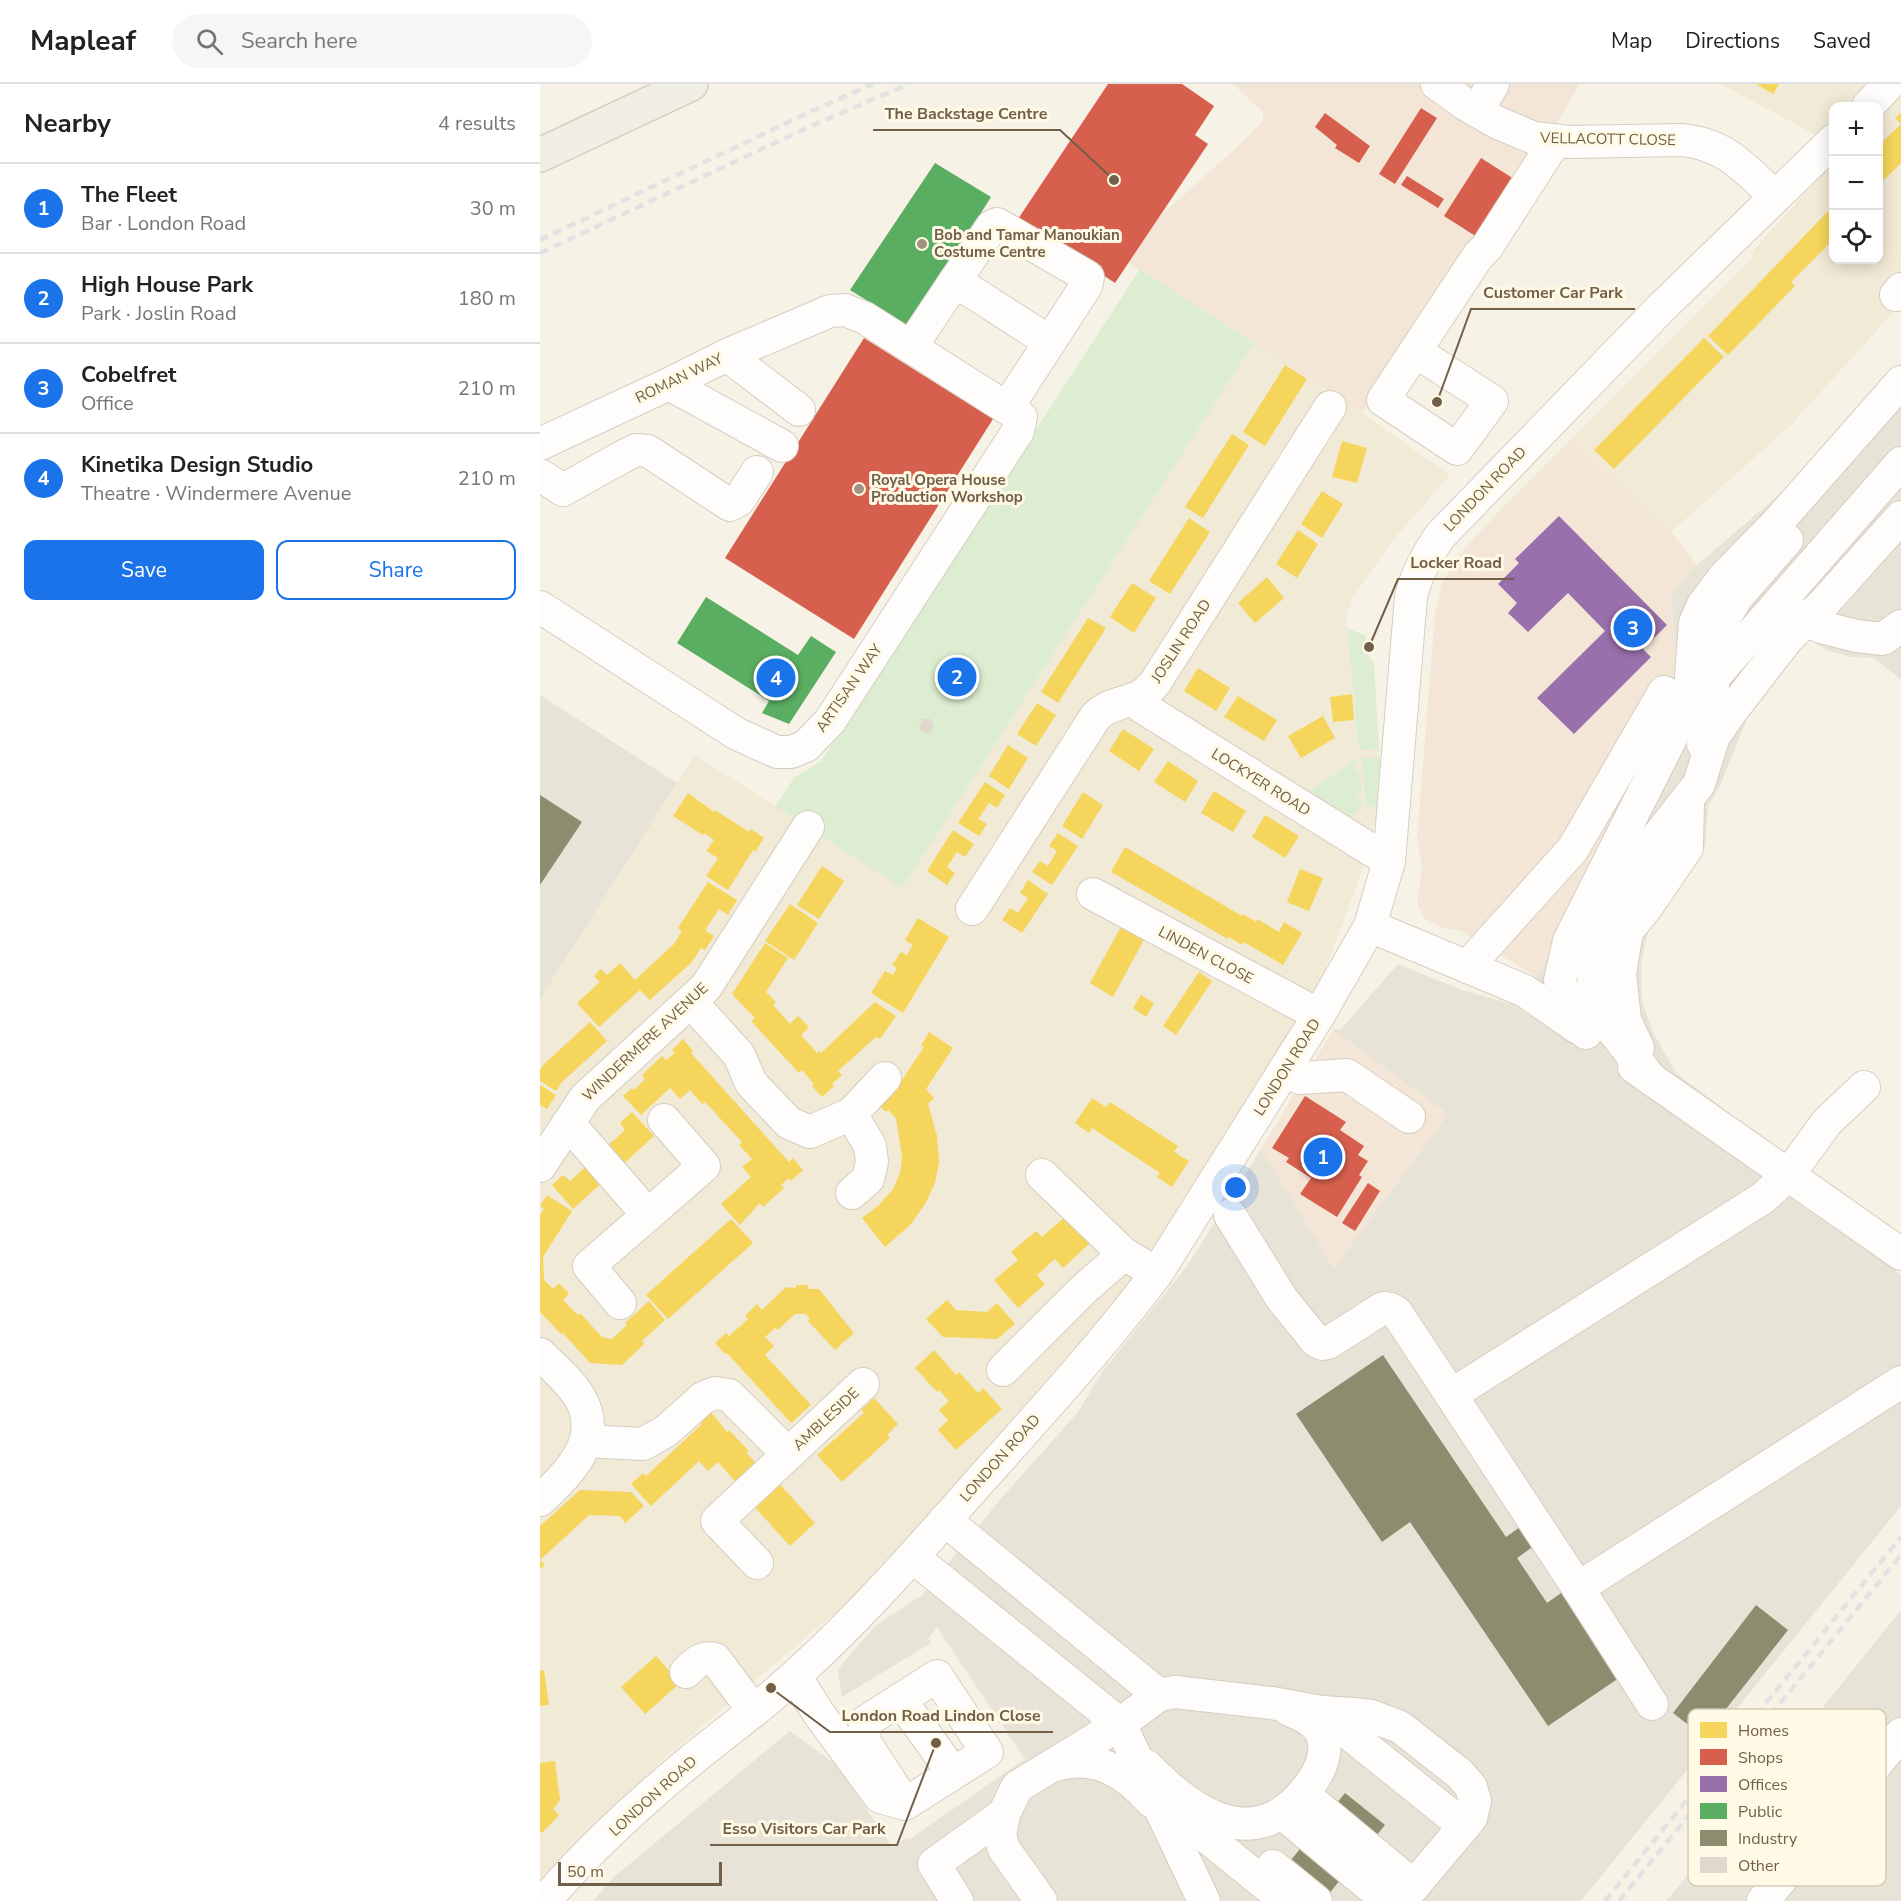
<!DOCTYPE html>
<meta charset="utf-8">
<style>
:root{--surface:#fff;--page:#f6f6f6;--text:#222;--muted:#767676;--line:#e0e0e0;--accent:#1a73e8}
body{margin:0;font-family:"Nunito Sans",sans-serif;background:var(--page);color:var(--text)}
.controls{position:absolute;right:18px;top:18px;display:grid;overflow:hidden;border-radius:12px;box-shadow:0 3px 15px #0003}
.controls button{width:54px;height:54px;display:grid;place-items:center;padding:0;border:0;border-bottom:2px solid var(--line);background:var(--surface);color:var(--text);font:30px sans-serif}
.scale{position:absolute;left:18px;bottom:15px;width:164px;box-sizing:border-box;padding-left:6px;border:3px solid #725f48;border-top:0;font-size:16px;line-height:21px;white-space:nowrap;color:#725f48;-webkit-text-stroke:4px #fffae6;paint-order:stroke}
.you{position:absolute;left:696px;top:1104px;width:21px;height:21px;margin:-15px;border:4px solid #fff;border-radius:50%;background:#1a73e8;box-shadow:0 0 0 9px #1a73e833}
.badge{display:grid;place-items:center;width:39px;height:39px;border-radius:50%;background:var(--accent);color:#fff;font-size:20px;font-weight:700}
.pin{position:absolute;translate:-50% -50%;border:3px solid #fff;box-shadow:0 2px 6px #0006}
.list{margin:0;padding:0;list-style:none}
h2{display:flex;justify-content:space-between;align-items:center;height:78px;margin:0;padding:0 24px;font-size:26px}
h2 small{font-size:20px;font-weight:400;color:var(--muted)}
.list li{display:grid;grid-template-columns:39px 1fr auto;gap:18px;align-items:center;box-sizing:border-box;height:90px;padding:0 24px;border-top:2px solid var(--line)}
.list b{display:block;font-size:22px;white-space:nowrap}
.list p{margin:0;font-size:20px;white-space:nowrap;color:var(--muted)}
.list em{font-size:20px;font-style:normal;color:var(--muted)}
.actions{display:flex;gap:12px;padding:18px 24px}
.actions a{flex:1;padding:14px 0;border:2px solid var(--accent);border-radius:12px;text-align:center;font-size:21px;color:var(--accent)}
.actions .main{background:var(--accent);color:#fff}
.icon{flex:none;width:33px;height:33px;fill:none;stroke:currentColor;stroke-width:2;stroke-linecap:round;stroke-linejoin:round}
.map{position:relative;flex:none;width:1361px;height:1817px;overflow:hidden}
header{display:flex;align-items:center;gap:36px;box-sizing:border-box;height:84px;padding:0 30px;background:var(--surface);border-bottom:2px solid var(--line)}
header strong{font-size:28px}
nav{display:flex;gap:33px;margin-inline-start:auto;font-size:21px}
.search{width:420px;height:54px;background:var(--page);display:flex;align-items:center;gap:15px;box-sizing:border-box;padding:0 21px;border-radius:33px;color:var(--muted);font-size:22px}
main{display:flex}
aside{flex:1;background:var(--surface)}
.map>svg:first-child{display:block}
.residential{fill:#f1ead6}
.commercial{fill:#f4e6d6}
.industrial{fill:#e8e3d7}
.green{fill:#ddedd1}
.homes{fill:#f6d55c}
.shops{fill:#d6604d}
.offices{fill:#9970ab}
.public{fill:#5aae61}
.industry{fill:#8c8c6e}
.building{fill:#dfd8cc}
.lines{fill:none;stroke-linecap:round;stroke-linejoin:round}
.minor-casing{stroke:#d4cec2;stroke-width:34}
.major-casing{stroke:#d5cec4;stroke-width:36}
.minor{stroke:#fefdfb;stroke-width:32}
.major{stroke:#f1efe3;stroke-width:33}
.rail{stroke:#e4e1e3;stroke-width:4.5;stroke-dasharray:9 6;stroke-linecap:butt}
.poi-dot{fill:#a0927f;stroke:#fffae6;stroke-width:2}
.labels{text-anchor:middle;stroke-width:6;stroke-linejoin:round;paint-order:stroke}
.street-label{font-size:15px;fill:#725f48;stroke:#fffae6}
.poi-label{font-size:15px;font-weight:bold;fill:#725f48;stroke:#fffae6;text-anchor:start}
.key{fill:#fffae6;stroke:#d5ccb7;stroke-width:1.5}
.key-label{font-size:16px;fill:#725f48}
.leader{fill:none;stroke:#725f48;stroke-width:2}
.callout-dot{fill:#725f48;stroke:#fffae6;stroke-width:2}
.callout-label{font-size:16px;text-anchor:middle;font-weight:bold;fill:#725f48;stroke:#fffae6;stroke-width:6;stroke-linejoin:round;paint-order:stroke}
</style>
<header>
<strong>Mapleaf</strong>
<div class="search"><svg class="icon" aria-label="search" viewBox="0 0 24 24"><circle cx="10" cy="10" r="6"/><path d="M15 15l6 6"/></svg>Search here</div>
<nav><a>Map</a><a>Directions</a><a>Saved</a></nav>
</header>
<main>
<aside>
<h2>Nearby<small>4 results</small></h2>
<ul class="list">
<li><span class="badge">1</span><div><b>The Fleet</b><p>Bar · London Road</p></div><em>30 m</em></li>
<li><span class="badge">2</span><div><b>High House Park</b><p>Park · Joslin Road</p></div><em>180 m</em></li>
<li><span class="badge">3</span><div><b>Cobelfret</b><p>Office</p></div><em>210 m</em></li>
<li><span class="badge">4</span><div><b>Kinetika Design Studio</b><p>Theatre · Windermere Avenue</p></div><em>210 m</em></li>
</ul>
<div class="actions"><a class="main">Save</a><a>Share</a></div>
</aside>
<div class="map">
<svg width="1361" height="1817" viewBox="0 0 1361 1817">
<rect width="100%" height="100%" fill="#f6f2e6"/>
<!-- residential -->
<g class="residential">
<polygon points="1181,0 1325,0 1304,22 1294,22 1293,33 1276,51"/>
<polygon points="1361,4 1361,220 1250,342 1131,448 1031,355 1214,173 1211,169 1293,78 1294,176 1338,176 1339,29"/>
<polygon points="714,259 822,329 910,391 853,456 812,515 807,530 807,544 819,665 839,665 840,720 817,801 785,886 742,967 629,1155 339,1491 119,1679 9,1811 0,1817 0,915 155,671 362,803"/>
</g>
<!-- commercial -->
<g class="commercial">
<polygon points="693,0 1040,0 997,72 822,329 589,179 619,133 705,56 723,36 723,28"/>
<polygon points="1031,355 1131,448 1157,481 1131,508 1139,602 1075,745 997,893 921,847 900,843 885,835 877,820 882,782 877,755 895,530 902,499 923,466 964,422"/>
<polygon points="793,946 908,1030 794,1184 721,1065"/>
</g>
<!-- industrial -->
<g class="industrial">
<polygon points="1361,279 1361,596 1334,574 1311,573 1287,566 1262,551 1215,615 1180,702 1168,722 1165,762 1109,843 1101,880 1102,918 1114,950 1136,989 1240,1067 1218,1090 1324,1161 1361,1191 1361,1422 1041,1817 53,1817 74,1793 250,1647 298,1682 352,1763 366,1754 370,1755 485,1675 397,1543 388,1555 391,1559 302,1613 298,1585 335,1542 382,1511 458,1418 538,1328 562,1288 647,1182 721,1065 794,1184 908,1030 793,946 801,945 858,880 922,906 974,921 1010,945 997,893 1075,745 1139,602 1131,508 1157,481 1262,391"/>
<polygon points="0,611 137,699 0,915"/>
<polygon points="1361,1526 1361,1817 1126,1817 1143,1797"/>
</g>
<!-- green -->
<g class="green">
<polygon points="600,185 714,259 362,804 235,722 254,694 281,677"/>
<polygon points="807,544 826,552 828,571 834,579 839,665 819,666"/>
<polygon points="840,673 840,720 838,723 827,722 825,712 822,674"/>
<polygon points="818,674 819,679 815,680 815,687 819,687 822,709 817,710 817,717 822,717 823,721 812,733 806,733 767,709"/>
</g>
<!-- homes -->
<g class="homes">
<polygon points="1216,0 1239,0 1233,10"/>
<polygon points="1361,29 1361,79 1338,102 1338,62 1361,40 1355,34"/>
<polygon points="1294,121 1294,155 1251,198 1255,202 1188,271 1168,252"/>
<polygon points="1164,254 1184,273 1074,385 1054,366"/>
<polygon points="745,281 767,295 725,362 703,348"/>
<polygon points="692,350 709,361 663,434 645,423"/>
<polygon points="802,357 827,364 817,399 792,393"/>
<polygon points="782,407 803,420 782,454 761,440"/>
<polygon points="649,434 670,448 630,510 609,497"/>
<polygon points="758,446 778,460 757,494 736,480"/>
<polygon points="727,493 744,514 715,539 698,519"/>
<polygon points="592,499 616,514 594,549 570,533"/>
<polygon points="548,534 566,544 518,619 501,608"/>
<polygon points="658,584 690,604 676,627 644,607"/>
<polygon points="812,610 814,636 793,638 790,613"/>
<polygon points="698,612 737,636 724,657 684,633"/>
<polygon points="497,619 516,631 496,662 477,650"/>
<polygon points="783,632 795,654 761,674 748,652"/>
<polygon points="583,645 614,665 599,687 569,667"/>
<polygon points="468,661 488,674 469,705 449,692"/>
<polygon points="628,677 658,697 645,718 614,698"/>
<polygon points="445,698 465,711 457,724 449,719 438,735 447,740 439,752 418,739"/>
<polygon points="674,707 706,727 693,748 661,729"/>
<polygon points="543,708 563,721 542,755 522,742"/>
<polygon points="148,709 174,728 175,726 209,748 211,745 224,754 215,768 213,766 188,806 166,792 178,774 166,767 174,756 164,749 163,751 133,732"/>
<polygon points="725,731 759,752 745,774 712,753"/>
<polygon points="413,746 434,760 425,773 417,768 407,783 415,789 407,801 387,787"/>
<polygon points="518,749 538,762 512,801 492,788 500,777 508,782 517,767 509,762"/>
<polygon points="585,763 702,832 703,830 716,838 717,835 739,848 744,838 762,849 743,881 704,858 702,861 689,853 688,855 571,788"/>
<polygon points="282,782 304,797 279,835 257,821"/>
<polygon points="760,785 783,794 769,827 747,818"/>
<polygon points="488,796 508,810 482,849 462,836 470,824 478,829 488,814 480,809"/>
<polygon points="168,798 197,816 188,831 179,825 165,846 174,852 165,866 161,864 152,878 110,916 100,906 59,943 37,919 60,898 54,892 61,885 67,891 80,879 95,896 134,860 142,847 138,844"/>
<polygon points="250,820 278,839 254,876 225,857"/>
<polygon points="378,834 409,853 363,929 331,909 345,887 353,891 357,884 352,881 361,868 367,871 373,861 365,856"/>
<polygon points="583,839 606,852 573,913 550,899"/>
<polygon points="225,859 248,874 226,908 236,918 233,921 250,940 258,932 269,943 261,951 277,969 279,967 281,969 335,918 356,932 340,955 336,953 298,987 302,991 292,1000 294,1002 282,1013 272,1002 274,1000 262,986 259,989 211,937 215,934 192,910"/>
<polygon points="659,888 672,897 636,951 623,942"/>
<polygon points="601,911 614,919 606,933 593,924"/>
<polygon points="50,938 67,957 22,998 16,1007 0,997 0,986 3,981"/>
<polygon points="389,948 413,964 386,1005 394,1014 388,1020 397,1052 399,1078 395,1099 385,1120 370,1141 345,1163 322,1134 339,1121 353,1105 360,1089 362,1073 356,1034 348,1026 346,1028 335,1017 349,1009 362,996 384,963 381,962"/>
<polygon points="143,955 153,967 151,969 249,1078 253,1074 263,1086 251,1097 249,1094 241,1101 244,1104 223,1123 220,1119 200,1141 181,1120 211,1093 202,1083 212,1075 199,1061 202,1058 165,1018 162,1020 150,1006 140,1015 130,1004 101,1031 83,1012 92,1004 94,1006 105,995 102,991 122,972 126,976 135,969 132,966"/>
<polygon points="0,1001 16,1011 7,1025 0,1021"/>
<polygon points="552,1014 566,1023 570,1018 638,1062 634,1068 649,1077 632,1103 617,1093 620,1089 552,1044 549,1049 535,1039"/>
<polygon points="92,1028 114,1052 80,1083 64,1065 85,1046 80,1039"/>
<polygon points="51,1078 66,1095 33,1125 12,1101 23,1091 30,1097"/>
<polygon points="7,1111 32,1127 3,1173 4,1196 13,1205 19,1199 29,1210 23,1216 38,1231 40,1229 62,1253 72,1255 87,1241 85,1239 109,1217 125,1236 102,1257 104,1260 82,1281 50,1279 23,1249 21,1250 0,1228 0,1131 4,1125 0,1122"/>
<polygon points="526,1132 550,1159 523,1184 515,1175 497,1191 505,1200 478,1224 454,1196 478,1176 471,1168 496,1147 502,1153"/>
<polygon points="191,1135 213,1159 128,1235 106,1211"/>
<polygon points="256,1201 268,1201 268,1205 279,1205 314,1249 295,1266 268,1237 270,1235 266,1230 255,1230 238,1246 235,1244 225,1253 234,1262 225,1271 271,1321 251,1339 187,1269 185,1270 175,1259 186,1249 189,1252 208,1235 205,1232 217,1220 222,1226 246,1203 256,1204"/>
<polygon points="407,1216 416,1226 447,1228 457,1219 475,1240 457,1255 403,1253 386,1235"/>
<polygon points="394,1266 416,1291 419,1288 438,1309 443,1304 462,1325 416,1366 398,1346 408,1336 399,1326 409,1317 399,1306 397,1308 375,1284"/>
<polygon points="334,1314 358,1340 347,1351 350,1354 302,1398 277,1371 324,1329 321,1326"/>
<polygon points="171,1328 187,1348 189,1346 209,1367 206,1368 222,1386 202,1405 178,1378 168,1387 159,1377 111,1422 91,1400 103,1389 106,1392 162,1340 160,1338"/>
<polygon points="236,1396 275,1439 250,1462 211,1419"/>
<polygon points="40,1406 91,1408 104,1422 85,1439 80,1432 49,1431 0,1476 5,1481 0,1485 0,1442"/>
<polygon points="116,1572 140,1599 105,1630 81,1603"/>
<polygon points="4,1586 9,1621 0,1622 0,1587"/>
<polygon points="15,1677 20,1716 13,1725 19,1731 2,1749 0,1748 0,1679"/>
</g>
<!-- shops -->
<g class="shops">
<polygon points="568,0 642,0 674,22 655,51 668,60 575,199 478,135"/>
<polygon points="881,24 897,34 855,100 839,90"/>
<polygon points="785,29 830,62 819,79 795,64 797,61 775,43"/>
<polygon points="941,74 974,95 937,153 904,132"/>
<polygon points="867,92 904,115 898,124 861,101"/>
<polygon points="324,254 453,335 314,555 185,474"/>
<polygon points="765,1012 806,1038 800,1046 824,1062 818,1071 828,1077 819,1091 822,1093 797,1133 760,1110 771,1094 746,1078 749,1074 732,1064"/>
<polygon points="828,1099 840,1107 815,1147 802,1139"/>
</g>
<!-- offices -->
<polygon class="offices" points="1019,432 1127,541 1103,565 1111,573 1034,650 997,614 1065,547 1028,509 988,548 968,529 977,519 958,500 979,479 975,475"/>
<!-- public -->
<g class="public">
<polygon points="395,79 451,113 370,243 310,206"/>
<polygon points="166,513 258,571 271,552 296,568 249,640 222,629 229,617 137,559"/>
</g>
<!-- industry -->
<g class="industry">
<polygon points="0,711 42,738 0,801"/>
<polygon points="843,1271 966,1453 980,1443 994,1462 977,1474 1007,1519 1021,1509 1079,1594 1008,1642 870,1438 842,1458 756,1330"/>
<polygon points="1216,1521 1248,1546 1164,1653 1133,1629"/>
<polygon points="805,1709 845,1741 783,1817 718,1817"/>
</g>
<!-- building -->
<polygon class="building" points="383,635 391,635 394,642 390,649 382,648 379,642"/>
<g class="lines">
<defs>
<g id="minor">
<path d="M897,0l28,20 31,18 38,16 36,4 112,-2c43,4 63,28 93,57"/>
<polyline points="1328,22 1349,0"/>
<polyline points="937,27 953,0"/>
<polyline points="415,197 452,142 457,140 548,193 546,202 467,324"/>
<polyline points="1356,211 1361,205"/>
<polyline points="371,263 415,197 510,258"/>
<polyline points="875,267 952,317 917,365 843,316 938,172 947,163 1015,57"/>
<polyline points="187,271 259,326"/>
<polyline points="129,300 242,362"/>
<polyline points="0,360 129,300 187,271 290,227 305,226 325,234 481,333 478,347 290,637 266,662 251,668 237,668 197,650 0,523"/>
<polyline points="0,391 23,406 82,373 96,366 108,367 190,421 199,416 217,388"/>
<polyline points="1250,528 1281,543 1316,552 1343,555 1361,542"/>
<polyline points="1174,593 1361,379"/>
<polyline points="598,614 602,623 849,777"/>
<polyline points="1163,660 1172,610 1179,543 1197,513 1247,456"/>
<polyline points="553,810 779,931"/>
<path d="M432,825l124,-193c13,-12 25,-12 40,-18 8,-2 14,-10 19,-15l175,-276"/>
<polyline points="830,842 985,907 1038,944"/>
<polyline points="927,883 1033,765 1124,608"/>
<polyline points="151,918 199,971 211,999 249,1039 270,1048 311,1030 345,994"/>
<polyline points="1046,949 1027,928 1020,896 1029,857 1135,646 1150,605 1155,539 1163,521 1185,492 1236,440 1361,298"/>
<polyline points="1098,964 1085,936 1080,890 1087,847 1106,824 1147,764 1148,716"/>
<polyline points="1094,983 1361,1170"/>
<polyline points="744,987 760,994 807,991 869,1033"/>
<polyline points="1111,995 1063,934 1053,907 1054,873 1077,822 1115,756 1159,700 1174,652 1190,629 1248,554 1284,519 1361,433"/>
<polyline points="1324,1003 1287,1038 1249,1090 1223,1114 911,1311 1038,1504 1361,1298"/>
<polyline points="311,1030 330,1062 332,1078 328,1095 312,1109"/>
<polyline points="28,1039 108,1131 164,1082 124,1036"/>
<polyline points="0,1082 45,1014 166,903 268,743"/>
<polyline points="502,1091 584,1170 601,1180"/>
<polyline points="690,1131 742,1215 776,1257 782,1260 788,1259 843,1224 851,1225 857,1229 911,1311"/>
<polyline points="80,1219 49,1182 108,1131"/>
<path d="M0,1270c13,13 31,28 40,44 24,41 -12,77 -40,102"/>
<polyline points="463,1286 544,1205 584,1170"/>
<polyline points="46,1357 103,1360 126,1347 163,1314 175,1309 189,1311 248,1370"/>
<polyline points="405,1436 619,1611"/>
<polyline points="373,1473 580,1640 664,1817"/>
<polyline points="217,1479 177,1437 323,1300"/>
<polyline points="1038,1504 1112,1620"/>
<path d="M146,1588c9,-9 16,-16 29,-13l39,52"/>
<polyline points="255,1592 279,1630 340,1713 365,1720 447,1668 397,1592 325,1638 324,1657 365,1720"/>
<polyline points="360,1615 413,1689"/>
<polyline points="782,1628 924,1742"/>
<path d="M516,1681c39,-12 69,7 95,36"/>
<path d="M607,1682c48,50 110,90 162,20 10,-13 19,-32 14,-48 -4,-15 -20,-23 -34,-28"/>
<polyline points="763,1710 874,1802"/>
<polyline points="637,1729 746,1817"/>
<polyline points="742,1729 848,1817"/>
<polyline points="464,1730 460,1752 464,1765 501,1817"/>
<polyline points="733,1782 776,1817"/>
<path d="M5,1817c40,-48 95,-98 143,-138 36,-30 75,-57 109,-89 65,-59 123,-125 181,-191 61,-68 124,-137 179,-210l162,-258 51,-89 19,-65 22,-264c5,-23 16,-42 29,-61l221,-228 173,-168"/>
<polyline points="417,1817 394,1780 464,1730 477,1703 580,1640 619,1611 635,1608 732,1619 782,1628 813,1630 831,1632 860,1643 920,1690 931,1703 935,1717 931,1734 861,1817"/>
<polyline points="1223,1817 1361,1650"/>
</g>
<polyline id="major" points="0,71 151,0"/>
</defs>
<!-- minor casing -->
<use href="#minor" class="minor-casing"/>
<!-- major casing -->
<use href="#major" class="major-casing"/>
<!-- minor -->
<use href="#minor" class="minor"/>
<!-- major -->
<use href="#major" class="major"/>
<!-- rail -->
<g class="rail">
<polyline points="0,156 274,26 333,0"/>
<polyline points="0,169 271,42 369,0"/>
<polyline points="1065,1817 1361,1453"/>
<polyline points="1079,1817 1361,1471"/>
</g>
</g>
<!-- markers -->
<g class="poi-dot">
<circle cx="382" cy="160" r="6"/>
<circle cx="319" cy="405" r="6"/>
</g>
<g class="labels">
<!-- street labels -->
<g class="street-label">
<text transform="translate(1068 55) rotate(1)" y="5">VELLACOTT CLOSE</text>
<text transform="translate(139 294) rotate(-26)" y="5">ROMAN WAY</text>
<text transform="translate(945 405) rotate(-46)" y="5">LONDON ROAD</text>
<text transform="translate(641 557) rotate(-57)" y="5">JOSLIN ROAD</text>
<text transform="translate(309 604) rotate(-55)" y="5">ARTISAN WAY</text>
<text transform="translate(721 698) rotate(32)" y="5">LOCKYER ROAD</text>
<text transform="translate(666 871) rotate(28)" y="5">LINDEN CLOSE</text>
<text transform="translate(105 958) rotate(-43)" y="5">WINDERMERE AVENUE</text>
<text transform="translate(747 983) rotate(-58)" y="5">LONDON ROAD</text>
<text transform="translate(286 1335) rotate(-43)" y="5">AMBLESIDE</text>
<text transform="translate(460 1374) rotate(-48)" y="5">LONDON ROAD</text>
<text transform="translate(113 1712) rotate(-42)" y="5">LONDON ROAD</text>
</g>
<!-- poi labels -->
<g class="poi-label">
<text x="394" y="156">Bob and Tamar Manoukian<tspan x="394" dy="17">Costume Centre</tspan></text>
<text x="331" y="401">Royal Opera House<tspan x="331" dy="17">Production Workshop</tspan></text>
</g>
</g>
<!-- legend -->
<rect x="1148" y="1625" width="198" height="177" rx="9" class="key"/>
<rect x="1160" y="1638" width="27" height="16" fill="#f6d55c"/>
<rect x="1160" y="1665" width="27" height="16" fill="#d6604d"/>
<rect x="1160" y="1692" width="27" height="16" fill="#9970ab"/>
<rect x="1160" y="1719" width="27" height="16" fill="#5aae61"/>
<rect x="1160" y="1746" width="27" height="16" fill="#8c8c6e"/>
<rect x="1160" y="1773" width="27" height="16" fill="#dfd8cc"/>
<g class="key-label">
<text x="1198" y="1652">Homes</text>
<text x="1198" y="1679">Shops</text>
<text x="1198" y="1706">Offices</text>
<text x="1198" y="1733">Public</text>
<text x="1198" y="1760">Industry</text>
<text x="1198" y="1787">Other</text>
</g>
<!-- callouts -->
<path class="leader" d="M574 96L520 46H333M897 318L931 225H1095M829 563L858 495H974M231 1604L290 1648H513M396 1659L357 1761H170"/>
<g class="callout-dot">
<circle cx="574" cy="96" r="6"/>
<circle cx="897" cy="318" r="6"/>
<circle cx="829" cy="563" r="6"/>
<circle cx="231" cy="1604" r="6"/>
<circle cx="396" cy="1659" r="6"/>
</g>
<g class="callout-label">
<text x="426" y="35">The Backstage Centre</text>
<text x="1013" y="214">Customer Car Park</text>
<text x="916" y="484">Locker Road</text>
<text x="401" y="1637">London Road Lindon Close</text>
<text x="264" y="1750">Esso Visitors Car Park</text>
</g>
</svg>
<div class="controls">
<button>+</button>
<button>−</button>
<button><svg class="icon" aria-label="locate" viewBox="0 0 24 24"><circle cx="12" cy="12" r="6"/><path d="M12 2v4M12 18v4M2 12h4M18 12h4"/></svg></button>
</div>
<div class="scale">50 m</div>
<div class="you"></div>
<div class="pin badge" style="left:783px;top:1073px">1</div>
<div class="pin badge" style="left:417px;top:593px">2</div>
<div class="pin badge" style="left:1093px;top:544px">3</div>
<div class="pin badge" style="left:236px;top:594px">4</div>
</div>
</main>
